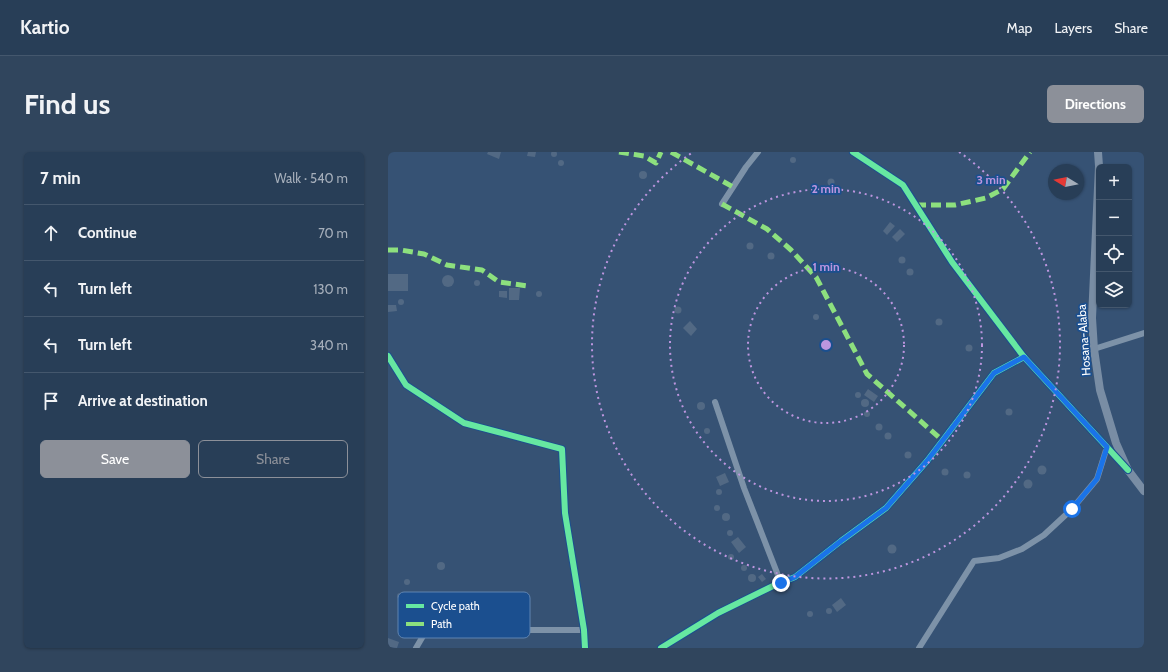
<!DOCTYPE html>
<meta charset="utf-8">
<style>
:root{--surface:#283e57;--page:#30455d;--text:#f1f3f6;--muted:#a5aeba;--line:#44576d;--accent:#8c9099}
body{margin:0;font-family:Cabin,sans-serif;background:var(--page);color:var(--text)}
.controls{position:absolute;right:12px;top:12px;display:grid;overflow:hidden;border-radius:6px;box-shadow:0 1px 3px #0004}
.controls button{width:36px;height:36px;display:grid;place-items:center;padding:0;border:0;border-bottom:1px solid var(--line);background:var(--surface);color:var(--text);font:20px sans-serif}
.compass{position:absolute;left:660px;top:12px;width:36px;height:36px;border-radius:50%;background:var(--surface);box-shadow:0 1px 3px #0004;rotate:280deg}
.stop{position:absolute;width:12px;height:12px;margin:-9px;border:3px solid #1a73e8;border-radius:50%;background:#fff}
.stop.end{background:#1a73e8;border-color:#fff;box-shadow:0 1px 4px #0008}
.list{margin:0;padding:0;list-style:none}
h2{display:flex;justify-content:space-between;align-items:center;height:52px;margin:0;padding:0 16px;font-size:17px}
h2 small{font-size:13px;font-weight:400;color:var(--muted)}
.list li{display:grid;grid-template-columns:26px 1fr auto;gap:12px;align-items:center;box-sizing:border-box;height:56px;padding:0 16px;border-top:1px solid var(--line)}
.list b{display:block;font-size:15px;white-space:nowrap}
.list em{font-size:13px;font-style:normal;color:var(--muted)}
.actions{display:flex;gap:8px;padding:12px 16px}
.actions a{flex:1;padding:9px 0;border:1px solid var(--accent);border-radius:6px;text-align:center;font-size:14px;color:var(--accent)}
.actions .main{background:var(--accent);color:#fff}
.icon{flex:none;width:22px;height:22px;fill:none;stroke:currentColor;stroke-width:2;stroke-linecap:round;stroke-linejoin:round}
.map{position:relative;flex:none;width:756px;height:496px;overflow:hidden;border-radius:6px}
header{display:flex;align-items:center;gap:24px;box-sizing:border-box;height:56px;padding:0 20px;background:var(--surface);border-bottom:1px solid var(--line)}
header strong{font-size:19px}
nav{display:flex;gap:22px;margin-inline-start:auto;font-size:14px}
.intro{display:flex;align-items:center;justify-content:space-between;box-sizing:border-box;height:96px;padding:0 24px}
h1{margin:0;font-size:28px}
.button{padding:10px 18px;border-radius:6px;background:var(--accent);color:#fff;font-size:14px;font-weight:700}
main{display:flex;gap:24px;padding:0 24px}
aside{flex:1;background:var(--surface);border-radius:6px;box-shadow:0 1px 3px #0004}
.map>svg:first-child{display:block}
.building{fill:#526984}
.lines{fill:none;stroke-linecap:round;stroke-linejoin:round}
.street{stroke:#7d92a8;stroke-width:6}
.secondary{stroke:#798da4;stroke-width:8}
.quiet{stroke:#8de07e;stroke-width:5;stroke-dasharray:10 5;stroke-linecap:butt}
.cycleway-casing{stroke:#1b4f8f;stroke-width:8}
.cycleway{stroke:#66e7a1;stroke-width:6}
.route{stroke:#1a73e8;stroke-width:5}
.ring{fill:none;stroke:#bd96df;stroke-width:2;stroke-dasharray:2 4}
.labels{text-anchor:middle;stroke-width:3.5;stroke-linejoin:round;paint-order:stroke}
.street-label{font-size:12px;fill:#fff;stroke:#1b4f8f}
.key{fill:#1b4f8f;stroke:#5f84b1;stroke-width:1}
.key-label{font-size:11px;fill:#fff}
.centre{fill:#bd96df;stroke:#1b4f8f;stroke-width:2}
.ring-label{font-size:12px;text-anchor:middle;font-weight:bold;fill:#bd96df;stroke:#1b4f8f;stroke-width:3.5;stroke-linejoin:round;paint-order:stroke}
</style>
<header>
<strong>Kartio</strong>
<nav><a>Map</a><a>Layers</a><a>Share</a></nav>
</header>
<div class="intro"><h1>Find us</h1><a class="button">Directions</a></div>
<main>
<aside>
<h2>7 min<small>Walk · 540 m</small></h2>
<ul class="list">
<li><svg class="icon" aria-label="ahead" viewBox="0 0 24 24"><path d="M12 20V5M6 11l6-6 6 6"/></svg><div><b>Continue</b></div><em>70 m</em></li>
<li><svg class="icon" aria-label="left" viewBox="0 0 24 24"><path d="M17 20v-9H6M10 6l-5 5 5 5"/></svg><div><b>Turn left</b></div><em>130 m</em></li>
<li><svg class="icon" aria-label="left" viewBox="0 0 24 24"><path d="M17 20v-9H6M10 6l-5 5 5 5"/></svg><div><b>Turn left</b></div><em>340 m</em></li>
<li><svg class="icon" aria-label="arrive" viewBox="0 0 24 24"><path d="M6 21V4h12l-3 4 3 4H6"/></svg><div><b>Arrive at destination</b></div></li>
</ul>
<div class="actions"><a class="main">Save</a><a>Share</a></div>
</aside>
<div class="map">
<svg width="756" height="496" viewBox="0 0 756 496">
<rect width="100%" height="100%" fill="#365274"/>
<!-- building -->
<g class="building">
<circle cx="166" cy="2" r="3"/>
<polygon points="100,0 113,0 111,7 99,2"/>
<polygon points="140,0 148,0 147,5 139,4"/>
<circle cx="405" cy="8" r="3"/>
<circle cx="173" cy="11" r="3"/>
<circle cx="255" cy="23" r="4"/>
<circle cx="443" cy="30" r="3.5"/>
<polygon points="502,70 507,74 499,83 495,79"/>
<polygon points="512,77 517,82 509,90 504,85"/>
<circle cx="362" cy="94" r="3.5"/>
<circle cx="383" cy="104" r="3.5"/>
<circle cx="514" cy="108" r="3.5"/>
<circle cx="522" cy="120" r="3.5"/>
<rect x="0" y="122" width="20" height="17"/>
<circle cx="60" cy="129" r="6"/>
<circle cx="89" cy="131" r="3"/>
<polygon points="121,136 132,136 131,148 121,148"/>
<circle cx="151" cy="142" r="3"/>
<polygon points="111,139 119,139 119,146 111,145"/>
<circle cx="13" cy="150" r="3"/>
<polygon points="0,153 8,153 9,159 0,160"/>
<circle cx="290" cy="158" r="3.5"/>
<circle cx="428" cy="165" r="3"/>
<circle cx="551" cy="170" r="3.5"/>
<polygon points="302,169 309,177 303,184 295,176"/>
<circle cx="581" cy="196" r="3.5"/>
<polygon points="480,237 490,244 486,250 476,243"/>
<circle cx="470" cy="243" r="3"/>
<circle cx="477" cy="251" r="4"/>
<circle cx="313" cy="254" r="4"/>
<circle cx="621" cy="260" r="3.5"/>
<circle cx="479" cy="262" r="3"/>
<circle cx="491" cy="275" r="3.5"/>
<circle cx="319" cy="279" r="3"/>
<circle cx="500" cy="284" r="3.5"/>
<circle cx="520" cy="303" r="3.5"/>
<circle cx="654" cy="318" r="4.5"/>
<circle cx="557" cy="320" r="3.5"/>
<circle cx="579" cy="323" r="3.5"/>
<polygon points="337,321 341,330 332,334 328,325"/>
<circle cx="640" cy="332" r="4.5"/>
<circle cx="331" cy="340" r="3"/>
<circle cx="329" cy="356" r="3"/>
<circle cx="338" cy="365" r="4"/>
<circle cx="342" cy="381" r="3"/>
<polygon points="350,385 358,395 351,401 343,390"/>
<circle cx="504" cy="397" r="4.5"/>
<circle cx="343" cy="405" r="3"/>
<circle cx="53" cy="414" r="4"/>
<circle cx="356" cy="416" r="3"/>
<circle cx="364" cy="426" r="4"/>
<polygon points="374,422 378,427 374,430 370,425"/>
<circle cx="19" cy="430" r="3"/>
<circle cx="12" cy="444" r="3"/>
<polygon points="453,446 458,453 449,460 444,453"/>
<circle cx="441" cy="459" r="3"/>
<circle cx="422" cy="462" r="3"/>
<polygon points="0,486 11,490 9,496 0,495"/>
</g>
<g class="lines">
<!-- street -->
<g class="street">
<polyline points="465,0 515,33 564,110 636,205 736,314"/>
<polyline points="334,52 358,15 370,0"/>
<polyline points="706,197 756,181"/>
<polyline points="0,204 18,233 76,271 174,297 177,361 196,478 197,496"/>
<polyline points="327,250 356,336 393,431"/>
<polyline points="28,496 38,479 45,471 134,478 196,478"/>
<polyline points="273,496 330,461 385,434 407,425 453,389 498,356 539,309 606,221 636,205"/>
<polyline points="531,496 586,409 611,406 634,397 656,383 684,357 709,327 719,295"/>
</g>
<!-- secondary -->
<polyline class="secondary" points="710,0 711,14 704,166 706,197 712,238 728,291 740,318 756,339"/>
<!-- quiet -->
<g class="quiet">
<polyline points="231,0 256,4 268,11 273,0"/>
<polyline points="283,0 345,35"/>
<polyline points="334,52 379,77 403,98 428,125 479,222 554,288"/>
<polyline points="528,53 567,53 598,46 615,37 642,0"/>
<polyline points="0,98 13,98 36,102 59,113 94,118 111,130 140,134"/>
</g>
<defs>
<g id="cycleway">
<polyline points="465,0 515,33 564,110 636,205 740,318"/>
<polyline points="0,204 18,233 76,271 174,297 177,361 196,478 197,496"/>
<polyline points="273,496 330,461 385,434 407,425 453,389 498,356 539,309 606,221 636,205"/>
</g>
</defs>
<!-- cycleway casing -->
<use href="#cycleway" class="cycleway-casing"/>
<!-- cycleway -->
<use href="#cycleway" class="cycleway"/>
</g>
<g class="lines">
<!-- route -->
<polyline class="route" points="393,431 407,425 453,389 498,356 539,309 606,221 636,205 719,295 709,327 684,357"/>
</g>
<!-- distance rings -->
<g class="ring">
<circle cx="438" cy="193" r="78"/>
<circle cx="438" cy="193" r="156"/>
<path d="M571 0A234 234 0 1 1 305 0"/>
</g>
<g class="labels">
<!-- street labels -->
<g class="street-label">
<text transform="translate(696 188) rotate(-94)" y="4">Hosana-Alaba</text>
</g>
</g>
<!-- legend -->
<rect x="10" y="440" width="132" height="46" rx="6" class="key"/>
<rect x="18" y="452" width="18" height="4" fill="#66e7a1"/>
<rect x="18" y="470" width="18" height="4" fill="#8de07e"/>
<g class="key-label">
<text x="43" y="458">Cycle path</text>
<text x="43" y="476">Path</text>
</g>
<circle cx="438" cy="193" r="6" class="centre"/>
<g class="ring-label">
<text x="603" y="32">3 min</text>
<text x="438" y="41">2 min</text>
<text x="438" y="119">1 min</text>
</g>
</svg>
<div class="controls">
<button>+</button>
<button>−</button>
<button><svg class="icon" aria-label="locate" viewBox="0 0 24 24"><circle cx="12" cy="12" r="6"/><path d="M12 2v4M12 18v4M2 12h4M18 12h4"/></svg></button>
<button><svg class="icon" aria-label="layers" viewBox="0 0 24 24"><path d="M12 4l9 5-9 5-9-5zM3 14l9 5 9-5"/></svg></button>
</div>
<svg class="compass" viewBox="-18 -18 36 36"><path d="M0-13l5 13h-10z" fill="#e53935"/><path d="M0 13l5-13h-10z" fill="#a5aeba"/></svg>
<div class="stop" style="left:684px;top:357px"></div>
<div class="stop end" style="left:393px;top:431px"></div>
</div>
</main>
